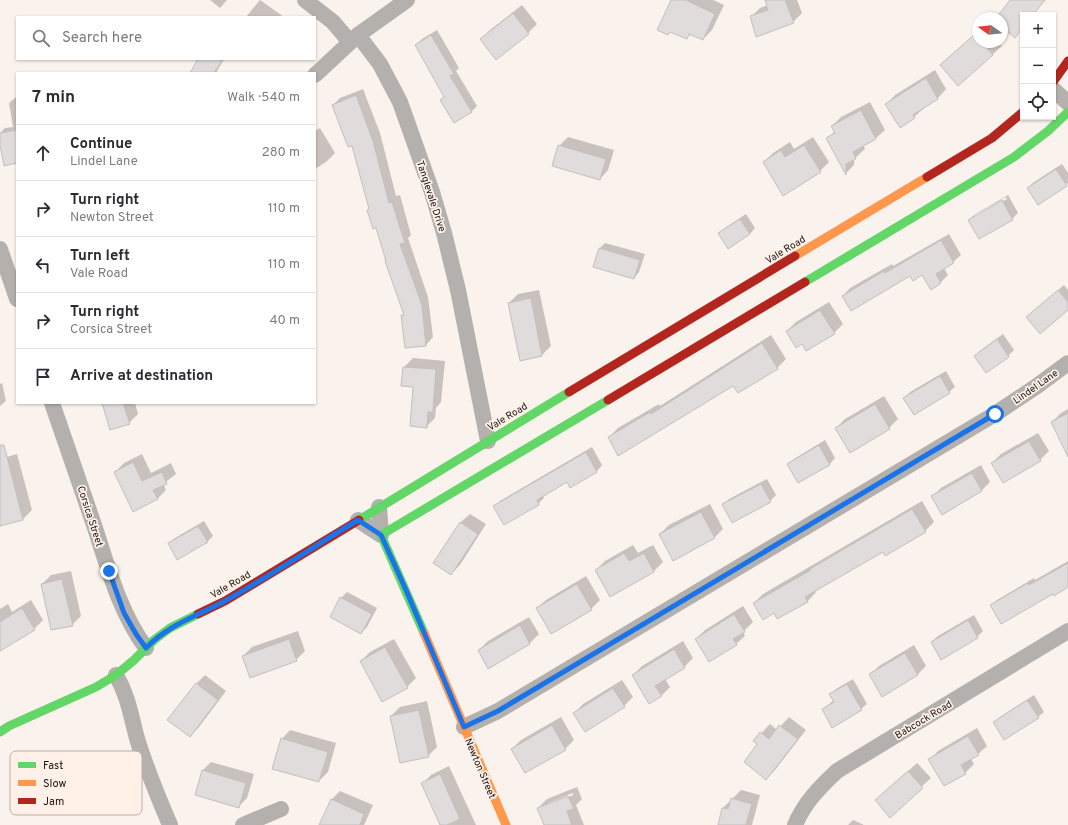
<!DOCTYPE html>
<meta charset="utf-8">
<style>
:root{--surface:#fff;--page:#f7f7f7;--text:#2b2b33;--muted:#7c7c81;--line:#e1e1e2}
body{margin:0;font-family:Overpass,sans-serif;background:var(--page);color:var(--text)}
.controls{position:absolute;right:12px;top:12px;display:grid;overflow:hidden;border-radius:0px;box-shadow:0 1px 3px #0004}
.controls button{width:36px;height:36px;display:grid;place-items:center;padding:0;border:0;border-bottom:1px solid var(--line);background:var(--surface);color:var(--text);font:20px sans-serif}
.compass{position:absolute;left:972px;top:12px;width:36px;height:36px;border-radius:50%;background:var(--surface);box-shadow:0 1px 3px #0004;rotate:285deg}
.stop{position:absolute;width:12px;height:12px;margin:-9px;border:3px solid #1a73e8;border-radius:50%;background:#fff}
.stop.end{background:#1a73e8;border-color:#fff;box-shadow:0 1px 4px #0008}
.list{margin:0;padding:0;list-style:none}
h2{display:flex;justify-content:space-between;align-items:center;height:52px;margin:0;padding:0 16px;font-size:17px}
h2 small{font-size:13px;font-weight:400;color:var(--muted)}
.list li{display:grid;grid-template-columns:26px 1fr auto;gap:12px;align-items:center;box-sizing:border-box;height:56px;padding:0 16px;border-top:1px solid var(--line)}
.list b{display:block;font-size:15px;white-space:nowrap}
.list p{margin:0;font-size:13px;white-space:nowrap;color:var(--muted)}
.list em{font-size:13px;font-style:normal;color:var(--muted)}
.icon{flex:none;width:22px;height:22px;fill:none;stroke:currentColor;stroke-width:2;stroke-linecap:round;stroke-linejoin:round}
.map{position:relative;flex:none;width:1068px;height:825px;overflow:hidden}
.search{position:absolute;background:var(--surface);box-shadow:0 1px 3px #0004;left:16px;top:16px;width:300px;height:44px;display:flex;align-items:center;gap:10px;box-sizing:border-box;padding:0 14px;border-radius:0px;color:var(--muted);font-size:15px}
.panel{position:absolute;background:var(--surface);box-shadow:0 1px 3px #0004;left:16px;top:72px;width:300px;height:332px;border-radius:0px}
.map>svg:first-child{display:block}
.shadow{fill:#0003;fill-rule:evenodd}
.building{fill:#e0dcdc;stroke:#c2bfbf}
.lines{fill:none;stroke-linecap:round;stroke-linejoin:round}
.street{stroke:#b3b0ad;stroke-width:16}
.fast{stroke:#63d668;stroke-width:9}
.slow{stroke:#ff974d;stroke-width:9}
.jam{stroke:#b3261e;stroke-width:9}
.route{stroke:#1a73e8;stroke-width:5}
.labels{text-anchor:middle;stroke-width:3.5;stroke-linejoin:round;paint-order:stroke}
.street-label{font-size:10px;fill:#15110e;stroke:#fff1e8}
.key{fill:#fff1e8;stroke:#b9aea7;stroke-width:1}
.key-label{font-size:11px;fill:#15110e}
</style>
<div class="map">
<svg width="1068" height="825" viewBox="0 0 1068 825">
<rect width="100%" height="100%" fill="#faf2ed"/>
<!-- shadow -->
<g class="shadow">
<polygon points="210,0 227,0 220,8"/>
<polygon points="260,0 284,17 246,17"/>
<polygon points="672,0 713,0 724,5 712,30 703,39 691,34 686,38 671,31 668,34"/>
<polygon points="768,0 797,0 802,13 793,22 751,17 760,8 768,5"/>
<polygon points="1012,0 1045,0 1033,15 1023,15 1023,28 1015,36 1002,26 1002,18 997,18"/>
<polygon points="522,5 537,24 528,33 481,39 490,30"/>
<polygon points="437,30 459,68 456,71 477,106 471,112 441,100 445,96 416,45 422,39"/>
<polygon points="978,32 978,42 998,42 1002,46 958,85 941,65"/>
<polygon points="199,59 224,59 216,73 191,73"/>
<polygon points="935,70 946,89 938,98 922,108 923,109 914,117 887,104 895,95"/>
<polygon points="363,89 380,133 396,196 400,195 411,235 408,238 428,297 433,337 426,345 402,315 405,313 370,208 352,144 333,105 340,98"/>
<polygon points="17,97 17,162 0,139 0,133 5,128 13,127 9,103 15,98"/>
<polygon points="870,102 885,130 876,138 863,145 865,149 854,159 854,165 846,173 828,138 835,131 832,126 841,117"/>
<polygon points="320,128 335,153 326,162 315,169 315,131"/>
<polygon points="568,137 614,150 608,170 600,179 559,146"/>
<polygon points="813,137 829,162 820,171 764,162 773,153 790,142 794,149"/>
<polygon points="1062,164 1068,173 1068,183 1038,204 1028,188 1034,182"/>
<path d="M1008,195l10,18 -6,6 -43,1 6,-6zM1006,197l1,2 -33,18v-2z"/>
<polygon points="746,214 755,228 750,234 719,234 725,228"/>
<polygon points="949,234 961,255 953,262 944,268 948,275 941,282 931,288 923,274 910,275 843,296 850,288 892,264 893,266"/>
<polygon points="605,243 645,254 639,272 634,278 600,248"/>
<polygon points="1064,285 1068,290 1068,309 1027,317"/>
<polygon points="539,290 551,346 542,355 509,303 518,294"/>
<polygon points="829,302 843,324 834,333 802,343 787,331 796,322"/>
<polygon points="1003,334 1014,350 1008,356 986,372 975,356 981,350"/>
<polygon points="771,335 786,359 777,368 738,392 734,384 609,437 618,428 659,404 660,406"/>
<polygon points="413,358 445,361 441,402 436,408 435,418 426,427 414,386 402,385 404,367"/>
<polygon points="946,371 955,387 949,392 905,398 910,392"/>
<polygon points="2,383 6,401 0,406 0,384"/>
<polygon points="884,396 898,419 889,428 836,428 845,419"/>
<polygon points="103,403 135,403 138,414 129,423"/>
<polygon points="1068,409 1068,441 1052,422 1061,413"/>
<polygon points="1038,433 1049,451 1040,460 992,463 1001,454"/>
<polygon points="825,440 835,458 830,464 798,482 788,464 794,459"/>
<polygon points="592,447 602,465 597,471 570,486 567,481 543,496 544,498 538,504 495,507 500,501"/>
<polygon points="17,454 32,510 23,519 0,525 0,459"/>
<polygon points="142,454 151,473 171,463 176,474 163,484 166,490 157,499 115,472 124,463"/>
<polygon points="981,465 990,482 982,490 932,497 941,488"/>
<polygon points="767,479 776,495 770,501 723,505 729,499"/>
<polygon points="922,501 934,522 925,531 883,551 815,590 816,592 808,601 778,618 774,612 754,603 763,594"/>
<polygon points="710,504 723,529 714,538 660,534 669,525"/>
<polygon points="470,514 486,524 460,565 451,574 435,563 461,522"/>
<polygon points="204,521 213,536 207,542 169,544 175,538"/>
<polygon points="633,545 638,553 653,545 663,562 654,571 611,596 596,570 605,561"/>
<polygon points="1068,561 1068,586 1054,592 992,605 997,600 1034,578 1035,580"/>
<polygon points="71,571 81,616 72,625 42,584 51,575"/>
<polygon points="586,576 600,600 591,609 537,608 546,600"/>
<polygon points="347,592 377,608 367,627 361,633 341,598"/>
<polygon points="31,600 43,620 34,629 0,650 0,609 8,604 12,612"/>
<polygon points="743,606 753,622 743,632 745,636 736,644 696,639 705,630"/>
<polygon points="974,615 983,631 977,637 932,642 938,636"/>
<polygon points="529,617 539,634 530,643 489,667 479,650 488,641"/>
<polygon points="298,631 305,651 296,660 243,656 252,647"/>
<polygon points="394,639 416,678 407,687 361,661 370,652"/>
<polygon points="683,641 693,658 684,667 665,679 670,687 661,696 633,675 642,666"/>
<polygon points="914,645 926,666 917,675 870,675 879,666"/>
<polygon points="205,675 226,691 199,727 190,736 196,684"/>
<polygon points="853,679 867,704 861,709 823,709 834,700 831,695 836,689"/>
<polygon points="622,680 633,697 624,706 575,713 583,704"/>
<polygon points="1034,695 1044,712 1038,717 995,723 1000,717"/>
<polygon points="427,701 437,747 428,756 391,716 400,707"/>
<polygon points="561,717 574,740 565,749 526,772 512,749 521,740"/>
<polygon points="789,717 806,730 775,770 766,779 758,744 754,741 770,724 777,730"/>
<polygon points="977,728 987,746 978,754 971,759 974,764 965,773 944,785 930,760 938,751"/>
<polygon points="290,730 336,743 328,772 319,781 282,739"/>
<polygon points="211,762 254,774 247,798 238,807 202,771"/>
<polygon points="917,763 931,778 890,816 885,792"/>
<polygon points="449,766 476,825 441,825 422,784 431,775"/>
<path d="M577,787l5,12 -6,6 8,20h-39l-7,-17 9,-9zM573,793v2l-25,10v-2z"/>
<polygon points="741,790 760,795 752,825 719,825 723,808"/>
<polygon points="340,791 373,805 364,825 320,825 331,800"/>
<polygon points="853,820 864,825 848,825"/>
</g>
<!-- building -->
<g class="building">
<polygon points="671,0 686,0 715,14 703,40 689,34 687,39 670,32 668,35 657,30"/>
<polygon points="765,0 785,0 794,23 756,37 750,16 768,10"/>
<polygon points="1010,0 1045,0 1033,15 1023,15 1023,27 1015,38 1002,27 1002,18 996,18"/>
<polygon points="513,13 529,34 496,60 480,39"/>
<polygon points="975,34 978,37 978,42 982,42 993,55 958,86 940,65"/>
<polygon points="431,35 454,74 450,76 472,112 454,123 440,100 444,97 415,45"/>
<polygon points="198,59 223,59 214,73 190,73"/>
<polygon points="926,78 938,99 913,115 915,118 900,128 885,104"/>
<polygon points="356,95 373,141 389,203 392,202 405,243 400,244 422,305 426,346 405,348 401,315 404,315 385,261 386,261 376,228 373,229 367,210 369,209 352,146 348,147 332,105"/>
<polygon points="861,110 876,139 853,152 856,159 846,164 846,175 826,138 835,133 831,126"/>
<polygon points="17,130 17,163 4,166 0,145 0,133"/>
<polygon points="558,145 606,159 600,180 552,166"/>
<polygon points="804,145 821,172 783,196 763,162 781,150 785,157"/>
<polygon points="1056,169 1067,186 1038,205 1027,188"/>
<polygon points="1002,200 1013,220 979,239 968,220"/>
<polygon points="740,219 750,234 728,249 718,233"/>
<polygon points="941,240 954,263 936,274 941,283 931,290 922,275 913,281 910,276 851,311 842,296 884,271 885,273"/>
<polygon points="599,248 640,260 634,279 593,267"/>
<polygon points="1058,290 1068,302 1068,310 1040,334 1026,317"/>
<polygon points="531,298 542,356 520,361 508,303"/>
<polygon points="820,310 835,334 806,351 802,344 796,348 786,331"/>
<polygon points="997,339 1009,357 986,373 974,356"/>
<polygon points="762,343 778,369 738,393 733,386 618,456 608,437 650,412 651,414"/>
<polygon points="403,367 436,369 433,412 428,412 427,428 410,426 413,387 401,386"/>
<polygon points="940,376 950,393 914,415 903,398"/>
<polygon points="102,403 123,403 130,424 110,430"/>
<polygon points="875,404 890,429 850,453 835,428"/>
<polygon points="1068,413 1068,457 1051,422"/>
<polygon points="1029,441 1041,461 1003,483 991,463"/>
<polygon points="0,445 4,445 23,520 0,526"/>
<polygon points="819,445 830,465 798,483 787,464"/>
<polygon points="586,452 597,472 570,488 567,482 537,500 539,505 504,525 493,506"/>
<polygon points="133,462 142,481 162,472 167,484 153,490 158,499 133,512 114,472"/>
<polygon points="972,473 982,491 942,515 931,496"/>
<polygon points="761,484 771,502 732,523 722,504"/>
<polygon points="912,509 926,532 885,556 883,552 805,597 808,602 777,619 774,613 763,620 753,603 811,570 810,569"/>
<polygon points="701,512 715,538 673,561 659,534"/>
<polygon points="460,522 478,534 451,575 433,563"/>
<polygon points="198,526 208,542 177,560 168,543"/>
<polygon points="624,553 629,561 644,553 654,572 610,597 595,570"/>
<polygon points="1068,563 1068,587 1054,596 1053,594 1001,624 990,605 1028,583 1029,585"/>
<polygon points="62,579 73,626 51,630 41,584"/>
<polygon points="577,584 592,610 551,634 536,608"/>
<polygon points="340,597 372,614 361,634 330,617"/>
<polygon points="22,608 35,630 0,651 0,622"/>
<polygon points="734,614 745,632 733,639 737,645 709,662 695,639"/>
<polygon points="968,620 978,638 941,660 931,642"/>
<polygon points="520,625 530,644 488,669 478,650"/>
<polygon points="289,639 297,661 250,678 242,656"/>
<polygon points="385,647 408,688 382,702 360,661"/>
<polygon points="674,649 685,668 655,686 662,696 649,704 632,675"/>
<polygon points="905,653 918,675 882,697 869,674"/>
<polygon points="196,683 218,700 190,737 167,720"/>
<polygon points="847,684 862,710 832,728 822,709 834,702 829,694"/>
<polygon points="613,688 625,707 585,732 573,713"/>
<polygon points="1027,700 1039,718 1004,740 993,722"/>
<polygon points="419,710 429,757 400,763 390,716"/>
<polygon points="552,725 566,750 525,773 511,749"/>
<polygon points="779,725 798,739 766,780 744,762 757,744 753,741 760,732 769,739"/>
<polygon points="968,736 979,755 961,765 966,774 944,786 928,759"/>
<polygon points="281,738 328,752 319,782 272,769"/>
<polygon points="202,770 246,783 239,808 195,795"/>
<polygon points="908,771 923,788 890,818 875,800"/>
<polygon points="440,774 460,819 447,825 440,825 421,783"/>
<polygon points="568,796 574,809 567,811 572,825 544,825 537,808"/>
<polygon points="731,798 752,804 746,825 718,825 722,808 728,809"/>
<polygon points="331,799 364,814 360,825 319,825"/>
</g>
<g class="lines">
<!-- street -->
<g class="street">
<polyline points="305,0 333,22 350,42"/>
<polyline points="358,35 380,64 400,102 432,192 444,233 458,290 488,441"/>
<polyline points="315,75 358,35 407,0"/>
<polyline points="1053,89 1068,103"/>
<polyline points="0,249 17,299"/>
<path d="M52,403c14,41 28,81 42,122 14,42 25,86 52,123"/>
<polyline points="358,520 381,535 379,507"/>
<path d="M116,675c13,22 15,43 22,67 9,28 20,55 32,83"/>
<polyline points="464,727 498,711 995,414 1037,386 1068,363"/>
<polyline points="243,825 281,809"/>
<path d="M795,825c9,-22 25,-38 42,-54l231,-140"/>
</g>
<!-- fast -->
<g class="fast">
<polyline points="805,282 1014,157 1048,131 1068,112"/>
<polyline points="359,520 569,392"/>
<polyline points="424,633 381,535 608,400"/>
<polyline points="0,732 9,726 96,687 116,675 134,660 154,640 170,628 198,614"/>
</g>
<!-- slow -->
<g class="slow">
<polyline points="795,256 927,177"/>
<polyline points="424,633 506,825"/>
</g>
<!-- jam -->
<g class="jam">
<polyline points="1053,82 1068,61"/>
<polyline points="927,177 992,138 1023,112"/>
<polyline points="569,392 795,256"/>
<polyline points="608,400 805,282"/>
<polyline points="198,614 225,601 359,520"/>
</g>
</g>
<g class="lines">
<!-- route -->
<path class="route" d="M109,571l15,42 12,21 10,14c22,-23 51,-32 79,-47 45,-25 88,-54 133,-81l23,15 25,55 58,137 34,-16 497,-297"/>
</g>
<g class="labels">
<!-- street labels -->
<g class="street-label">
<text transform="translate(432 196) rotate(72)" y="4">Tanglevale Drive</text>
<text transform="translate(785 249) rotate(-31)" y="4">Vale Road</text>
<text transform="translate(1035 386) rotate(-35)" y="4">Lindel Lane</text>
<text transform="translate(507 416) rotate(-31)" y="4">Vale Road</text>
<text transform="translate(91 516) rotate(72)" y="4">Corsica Street</text>
<text transform="translate(230 584) rotate(-30)" y="4">Vale Road</text>
<text transform="translate(923 719) rotate(-31)" y="4">Babcock Road</text>
<text transform="translate(481 768) rotate(67)" y="4">Newton Street</text>
</g>
</g>
<!-- legend -->
<rect x="10" y="751" width="132" height="64" rx="6" class="key"/>
<rect x="18" y="762" width="18" height="6" fill="#63d668"/>
<rect x="18" y="780" width="18" height="6" fill="#ff974d"/>
<rect x="18" y="798" width="18" height="6" fill="#b3261e"/>
<g class="key-label">
<text x="43" y="769">Fast</text>
<text x="43" y="787">Slow</text>
<text x="43" y="805">Jam</text>
</g>
</svg>
<div class="controls">
<button>+</button>
<button>−</button>
<button><svg class="icon" aria-label="locate" viewBox="0 0 24 24"><circle cx="12" cy="12" r="6"/><path d="M12 2v4M12 18v4M2 12h4M18 12h4"/></svg></button>
</div>
<svg class="compass" viewBox="-18 -18 36 36"><path d="M0-13l5 13h-10z" fill="#e53935"/><path d="M0 13l5-13h-10z" fill="#7c7c81"/></svg>
<div class="stop" style="left:995px;top:414px"></div>
<div class="stop end" style="left:109px;top:571px"></div>
<div class="search"><svg class="icon" aria-label="search" viewBox="0 0 24 24"><circle cx="10" cy="10" r="6"/><path d="M15 15l6 6"/></svg>Search here</div>
<section class="panel">
<h2>7 min<small>Walk · 540 m</small></h2>
<ul class="list">
<li><svg class="icon" aria-label="ahead" viewBox="0 0 24 24"><path d="M12 20V5M6 11l6-6 6 6"/></svg><div><b>Continue</b><p>Lindel Lane</p></div><em>280 m</em></li>
<li><svg class="icon" aria-label="right" viewBox="0 0 24 24"><path d="M7 20v-9h11M14 6l5 5-5 5"/></svg><div><b>Turn right</b><p>Newton Street</p></div><em>110 m</em></li>
<li><svg class="icon" aria-label="left" viewBox="0 0 24 24"><path d="M17 20v-9H6M10 6l-5 5 5 5"/></svg><div><b>Turn left</b><p>Vale Road</p></div><em>110 m</em></li>
<li><svg class="icon" aria-label="right" viewBox="0 0 24 24"><path d="M7 20v-9h11M14 6l5 5-5 5"/></svg><div><b>Turn right</b><p>Corsica Street</p></div><em>40 m</em></li>
<li><svg class="icon" aria-label="arrive" viewBox="0 0 24 24"><path d="M6 21V4h12l-3 4 3 4H6"/></svg><div><b>Arrive at destination</b></div></li>
</ul>
</section>
</div>
